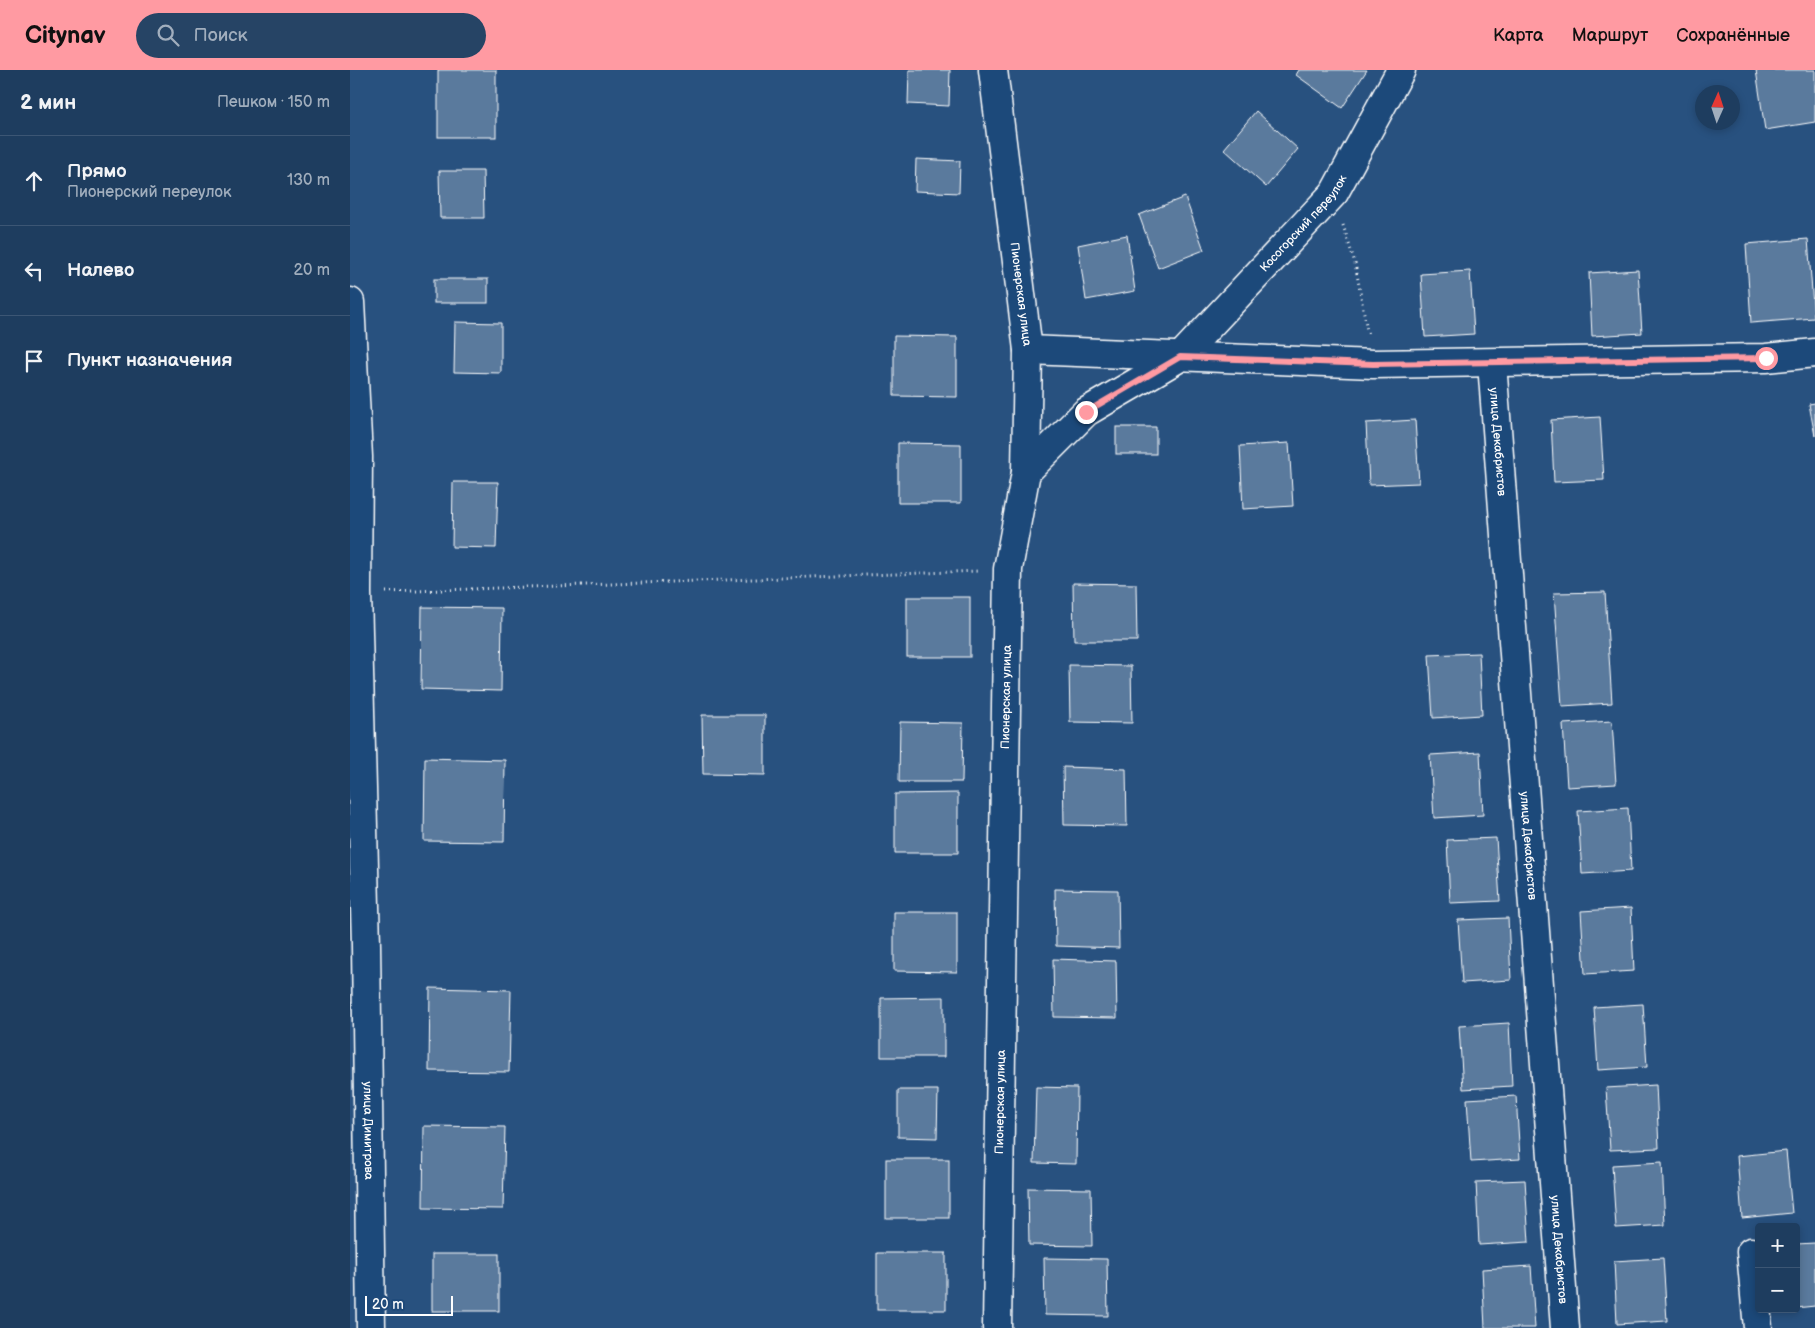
<!DOCTYPE html>
<html lang="ru">
<meta charset="utf-8">
<style>
:root{--surface:#1e3d5f;--page:#264465;--text:#f1f3f6;--muted:#a1aebd;--line:#3c5674;--accent:#ff9aa2}
body{margin:0;font-family:"Balsamiq Sans",sans-serif;background:var(--page);color:var(--text)}
.controls{position:absolute;right:15px;bottom:15px;display:grid;overflow:hidden;border-radius:5px;box-shadow:0 2px 8px #0003}
.controls button{width:45px;height:45px;display:grid;place-items:center;padding:0;border:0;border-bottom:1px solid var(--line);background:var(--surface);color:var(--text);font:25px sans-serif}
.compass{position:absolute;left:1345px;top:15px;width:45px;height:45px;border-radius:50%;background:var(--surface);box-shadow:0 2px 8px #0003;rotate:3deg}
.scale{position:absolute;left:15px;bottom:12px;width:88px;box-sizing:border-box;padding-left:5px;border:2px solid #fff;border-top:0;font-size:14px;line-height:18px;white-space:nowrap;color:#fff;-webkit-text-stroke:4px #1f4a7a;paint-order:stroke}
.stop{position:absolute;width:15px;height:15px;margin:-11px;border:4px solid #ff9aa2;border-radius:50%;background:#fff}
.stop.end{background:#ff9aa2;border-color:#fff;box-shadow:0 1px 5px #0008}
.list{margin:0;padding:0;list-style:none}
h2{display:flex;justify-content:space-between;align-items:center;height:65px;margin:0;padding:0 20px;font-size:21px}
h2 small{font-size:16px;font-weight:400;color:var(--muted)}
.list li{display:grid;grid-template-columns:32px 1fr auto;gap:15px;align-items:center;box-sizing:border-box;height:90px;padding:0 20px;border-top:1px solid var(--line)}
.list b{display:block;font-size:19px;white-space:nowrap}
.list p{margin:0;font-size:16px;white-space:nowrap;color:var(--muted)}
.list em{font-size:16px;font-style:normal;color:var(--muted)}
.icon{flex:none;width:28px;height:28px;fill:none;stroke:currentColor;stroke-width:2;stroke-linecap:round;stroke-linejoin:round}
.map{position:relative;flex:none;width:1465px;height:1258px;overflow:hidden}
header{display:flex;align-items:center;gap:30px;box-sizing:border-box;height:70px;padding:0 25px;background:var(--accent);color:#111}
header strong{font-size:24px}
nav{display:flex;gap:28px;margin-inline-start:auto;font-size:18px}
.search{width:350px;height:45px;background:var(--page);display:flex;align-items:center;gap:12px;box-sizing:border-box;padding:0 18px;border-radius:28px;color:var(--muted);font-size:19px}
main{display:flex}
aside{flex:1;background:var(--surface)}
.map>svg:first-child{display:block}
.building{fill:#5a7a9d;stroke:#fff}
.lines{fill:none;stroke-linecap:round;stroke-linejoin:round}
.minor-casing{stroke:#fff;stroke-width:31}
.path{stroke:#fff;stroke-width:3;stroke-dasharray:1 4;stroke-linecap:butt}
.minor{stroke:#1f4a7a;stroke-width:28}
.route{stroke:#ff9aa2;stroke-width:6}
.labels{text-anchor:middle;stroke-width:5;stroke-linejoin:round;paint-order:stroke}
.street-label{font-size:12px;fill:#fff;stroke:#1f4a7a}
</style>
<header>
<strong>Citynav</strong>
<div class="search"><svg class="icon" aria-label="search" viewBox="0 0 24 24"><circle cx="10" cy="10" r="6"/><path d="M15 15l6 6"/></svg>Поиск</div>
<nav><a>Карта</a><a>Маршрут</a><a>Сохранённые</a></nav>
</header>
<main>
<aside>
<h2>2 мин<small>Пешком · 150 m</small></h2>
<ul class="list">
<li><svg class="icon" aria-label="ahead" viewBox="0 0 24 24"><path d="M12 20V5M6 11l6-6 6 6"/></svg><div><b>Прямо</b><p>Пионерский переулок</p></div><em>130 m</em></li>
<li><svg class="icon" aria-label="left" viewBox="0 0 24 24"><path d="M17 20v-9H6M10 6l-5 5 5 5"/></svg><div><b>Налево</b></div><em>20 m</em></li>
<li><svg class="icon" aria-label="arrive" viewBox="0 0 24 24"><path d="M6 21V4h12l-3 4 3 4H6"/></svg><div><b>Пункт назначения</b></div></li>
</ul>
</aside>
<div class="map">
<svg width="1465" height="1258" viewBox="0 0 1465 1258">
<rect width="100%" height="100%" fill="#28517f"/>
<filter id="ink" filterUnits="userSpaceOnUse"><feTurbulence type="fractalNoise" baseFrequency=".02" numOctaves="2"/><feDisplacementMap in="SourceGraphic" scale="10" xChannelSelector="R" yChannelSelector="G"/><feConvolveMatrix kernelMatrix="1 2 1 2 8 2 1 2 1" color-interpolation-filters="sRGB"/></filter>
<g filter="url(#ink)">
<!-- building -->
<g class="building">
<rect x="88" y="0" width="58" height="67"/>
<polygon points="559,0 600,0 599,36 558,34"/>
<polygon points="949,0 1017,0 992,38 946,5"/>
<polygon points="1406,0 1465,0 1465,52 1415,60"/>
<polygon points="906,41 948,79 916,117 874,79"/>
<polygon points="566,89 610,91 609,123 565,121"/>
<polygon points="89,101 133,101 134,148 90,148"/>
<polygon points="835,127 854,180 808,198 789,145"/>
<polygon points="777,165 785,221 736,230 728,175"/>
<polygon points="1458,169 1464,248 1401,253 1396,174"/>
<polygon points="1288,200 1292,263 1242,266 1239,203"/>
<polygon points="1120,201 1124,264 1075,267 1071,204"/>
<rect x="84" y="209" width="54" height="24"/>
<polygon points="105,252 151,253 151,303 104,302"/>
<polygon points="544,266 607,267 607,327 544,326"/>
<polygon points="1465,333 1465,366 1459,334"/>
<polygon points="1250,347 1254,410 1204,412 1201,350"/>
<polygon points="1065,350 1069,413 1019,415 1016,353"/>
<rect x="766" y="357" width="40" height="27"/>
<polygon points="548,373 611,374 611,433 548,433"/>
<polygon points="939,373 943,436 893,439 890,376"/>
<polygon points="103,412 148,412 146,478 102,477"/>
<polygon points="723,513 786,514 787,571 724,571"/>
<polygon points="1255,522 1262,633 1212,636 1204,523"/>
<rect x="557" y="527" width="63" height="60"/>
<polygon points="72,537 152,538 151,621 71,619"/>
<polygon points="1129,583 1132,645 1083,648 1079,585"/>
<polygon points="719,595 781,596 782,653 720,652"/>
<polygon points="352,645 415,645 415,705 353,704"/>
<polygon points="1262,651 1266,714 1217,717 1213,654"/>
<polygon points="550,652 613,653 612,712 549,712"/>
<polygon points="1130,682 1133,745 1084,748 1080,685"/>
<polygon points="75,688 155,690 154,772 74,771"/>
<polygon points="713,697 776,699 777,756 714,755"/>
<polygon points="608,723 608,783 545,783 545,724"/>
<polygon points="1278,738 1281,801 1232,804 1228,741"/>
<polygon points="1146,768 1150,831 1100,833 1097,770"/>
<polygon points="705,819 768,820 769,878 706,876"/>
<polygon points="1281,838 1284,901 1235,904 1231,841"/>
<polygon points="544,842 607,842 607,902 544,901"/>
<polygon points="1158,848 1161,910 1112,913 1108,850"/>
<polygon points="703,889 766,891 767,948 704,947"/>
<polygon points="80,918 161,920 159,1002 79,1001"/>
<polygon points="594,927 594,987 531,987 531,928"/>
<polygon points="1293,934 1297,997 1248,1000 1244,937"/>
<polygon points="1159,953 1162,1016 1113,1019 1109,956"/>
<polygon points="1306,1015 1309,1078 1260,1080 1256,1018"/>
<polygon points="686,1017 727,1018 726,1094 684,1093"/>
<polygon points="548,1020 588,1020 587,1068 548,1067"/>
<polygon points="1166,1026 1170,1089 1121,1092 1117,1029"/>
<polygon points="74,1056 155,1057 153,1139 73,1138"/>
<polygon points="1436,1081 1442,1143 1392,1148 1387,1086"/>
<rect x="536" y="1089" width="63" height="59"/>
<polygon points="1312,1092 1315,1155 1266,1158 1262,1095"/>
<polygon points="1175,1110 1179,1172 1129,1175 1126,1112"/>
<polygon points="678,1118 741,1119 742,1176 679,1175"/>
<polygon points="1465,1173 1465,1236 1446,1238 1446,1174"/>
<rect x="527" y="1183" width="69" height="57"/>
<rect x="82" y="1184" width="67" height="57"/>
<polygon points="694,1188 757,1189 758,1246 695,1245"/>
<polygon points="1313,1188 1317,1251 1267,1254 1264,1191"/>
<polygon points="1181,1196 1185,1258 1135,1258 1132,1199"/>
</g>
<g class="lines">
<defs>
<g id="minor">
<path id="s1" d="M643,0l35,280 -2,122 -18,97 -11,759"/>
<path id="s2" d="M0,232l8,155 -1,136 9,352 5,383"/>
<polyline points="678,280 1023,294 1416,288 1465,283"/>
<path id="s3" d="M1142,293l73,965"/>
<path id="s4" d="M676,402l60,-60 94,-55 154,-164 67,-123"/>
<polyline points="1401,1182 1408,1258"/>
</g>
</defs>
<!-- minor casing -->
<use href="#minor" class="minor-casing"/>
<!-- path -->
<g class="path">
<polyline points="993,155 1005,193 1018,266"/>
<polyline points="36,522 630,501"/>
</g>
<!-- minor -->
<use href="#minor" class="minor"/>
</g>
</g>
<g class="lines" filter="url(#ink)">
<!-- route -->
<polyline class="route" points="736,342 830,287 1023,294 1416,288"/>
</g>
<g class="labels">
<!-- street labels -->
<g class="street-label">
<text dy="4" stroke="none"><textPath href="#s4" startOffset="376">Косогорский переулок</textPath></text>
<text dy="4" stroke="none"><textPath href="#s1" startOffset="226">Пионерская улица</textPath></text>
<text dy="4" stroke="none"><textPath href="#s3" startOffset="79">улица Декабристов</textPath></text>
<text transform="translate(656 627) rotate(-89)" y="4">Пионерская улица</text>
<text dy="4" stroke="none"><textPath href="#s3" startOffset="484">улица Декабристов</textPath></text>
<text transform="translate(650 1032) rotate(-89)" y="4">Пионерская улица</text>
<text dy="4" stroke="none"><textPath href="#s2" startOffset="829">улица Димитрова</textPath></text>
<text dy="4" stroke="none"><textPath href="#s3" startOffset="889">улица Декабристов</textPath></text>
</g>
</g>
</svg>
<div class="controls">
<button>+</button>
<button>−</button>
</div>
<svg class="compass" viewBox="-18 -18 36 36"><path d="M0-13l5 13h-10z" fill="#e53935"/><path d="M0 13l5-13h-10z" fill="#a1aebd"/></svg>
<div class="scale">20 m</div>
<div class="stop" style="left:1416px;top:288px"></div>
<div class="stop end" style="left:736px;top:342px"></div>
</div>
</main>
